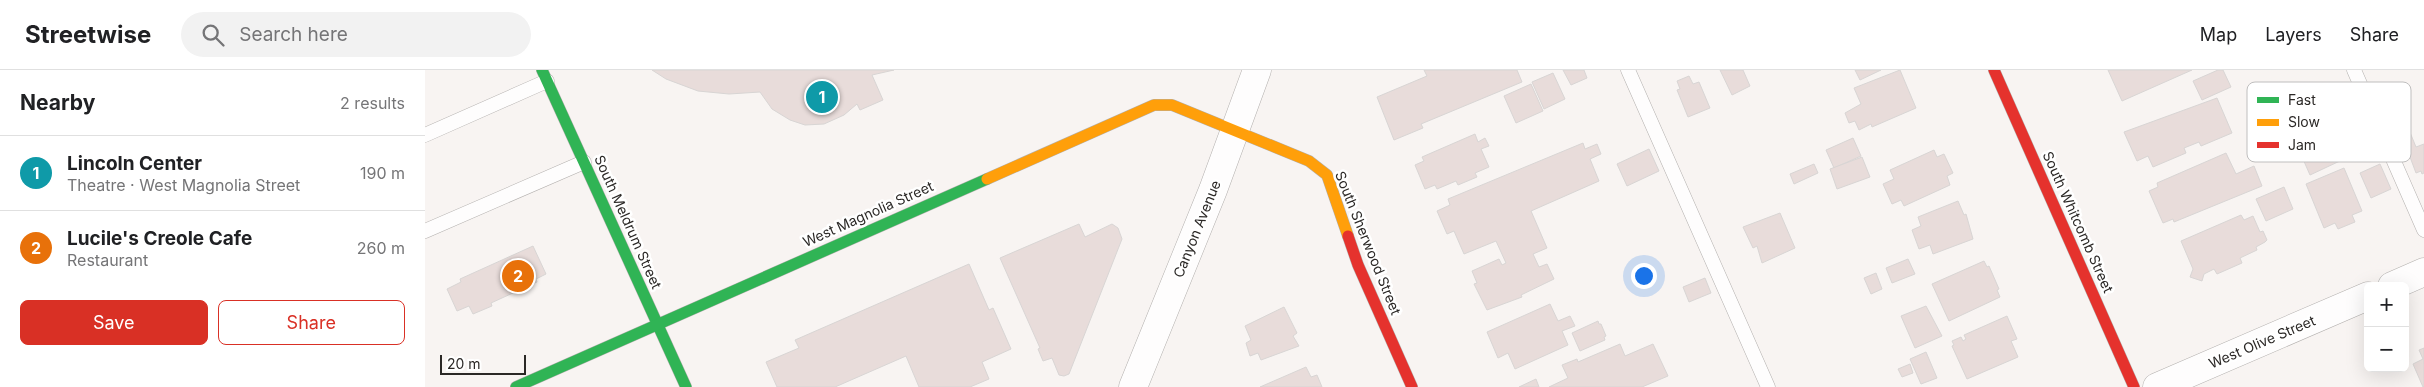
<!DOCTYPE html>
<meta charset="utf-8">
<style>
:root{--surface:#fff;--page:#f2f2f2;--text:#202124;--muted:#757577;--line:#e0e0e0;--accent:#d93025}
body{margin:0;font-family:Inter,sans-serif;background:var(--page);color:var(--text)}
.controls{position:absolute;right:15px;bottom:15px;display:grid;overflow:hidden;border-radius:8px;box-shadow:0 5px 20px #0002}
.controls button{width:45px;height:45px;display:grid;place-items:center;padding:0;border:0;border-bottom:1px solid var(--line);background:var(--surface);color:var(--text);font:25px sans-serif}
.scale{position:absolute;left:15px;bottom:12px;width:86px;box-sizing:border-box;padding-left:5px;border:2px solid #2b2826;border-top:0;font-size:14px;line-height:18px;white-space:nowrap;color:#2b2826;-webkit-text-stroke:4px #fff;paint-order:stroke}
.you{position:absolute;left:1218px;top:205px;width:18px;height:18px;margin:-12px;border:4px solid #fff;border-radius:50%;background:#1a73e8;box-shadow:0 0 0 8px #1a73e833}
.badge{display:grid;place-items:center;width:32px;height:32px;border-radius:50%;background:var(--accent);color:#fff;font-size:16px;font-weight:700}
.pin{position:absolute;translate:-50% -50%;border:2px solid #fff;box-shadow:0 1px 5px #0006}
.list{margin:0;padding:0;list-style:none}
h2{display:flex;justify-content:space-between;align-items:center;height:65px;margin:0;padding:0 20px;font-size:21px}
h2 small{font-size:16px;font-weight:400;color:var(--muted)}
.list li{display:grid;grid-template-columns:32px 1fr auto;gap:15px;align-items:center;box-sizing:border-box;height:75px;padding:0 20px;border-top:1px solid var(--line)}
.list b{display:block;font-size:19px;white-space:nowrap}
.list p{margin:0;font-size:16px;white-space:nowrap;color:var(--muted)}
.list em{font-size:16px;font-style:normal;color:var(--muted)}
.actions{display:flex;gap:10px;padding:15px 20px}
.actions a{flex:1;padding:11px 0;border:1px solid var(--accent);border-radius:8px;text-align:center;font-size:18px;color:var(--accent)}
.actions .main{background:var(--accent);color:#fff}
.icon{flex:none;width:28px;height:28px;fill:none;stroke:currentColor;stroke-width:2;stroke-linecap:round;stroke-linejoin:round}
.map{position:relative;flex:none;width:1999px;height:317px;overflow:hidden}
header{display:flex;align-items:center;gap:30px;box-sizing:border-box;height:70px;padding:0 25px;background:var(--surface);border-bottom:1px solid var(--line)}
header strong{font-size:24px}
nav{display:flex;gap:28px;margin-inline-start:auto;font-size:18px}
.search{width:350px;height:45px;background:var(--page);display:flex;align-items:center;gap:12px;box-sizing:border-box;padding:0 18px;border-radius:28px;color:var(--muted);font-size:19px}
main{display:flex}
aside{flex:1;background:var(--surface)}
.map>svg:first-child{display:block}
.building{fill:#e8dcda;stroke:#d8d5d4}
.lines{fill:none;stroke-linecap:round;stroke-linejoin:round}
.lane-casing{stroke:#b3b0ae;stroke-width:15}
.street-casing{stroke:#b3b0ae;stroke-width:29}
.fast-casing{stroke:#b3b0ae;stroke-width:12}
.slow-casing{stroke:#b3b0ae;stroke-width:12}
.jam-casing{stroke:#b3b0ae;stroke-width:12}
.lane{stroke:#fefdfd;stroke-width:14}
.street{stroke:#fefdfd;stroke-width:28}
.fast{stroke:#30b455;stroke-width:11}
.slow{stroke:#ff9f0a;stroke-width:11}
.jam{stroke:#e5322d;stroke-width:11}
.labels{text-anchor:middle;stroke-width:5;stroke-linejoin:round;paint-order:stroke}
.street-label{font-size:14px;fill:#2b2826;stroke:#fff}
.key{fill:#fff;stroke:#bfbebe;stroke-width:1}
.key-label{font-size:14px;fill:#2b2826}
</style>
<header>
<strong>Streetwise</strong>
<div class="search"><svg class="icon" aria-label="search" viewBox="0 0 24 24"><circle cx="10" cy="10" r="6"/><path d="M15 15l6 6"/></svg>Search here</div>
<nav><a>Map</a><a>Layers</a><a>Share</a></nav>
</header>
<main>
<aside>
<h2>Nearby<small>2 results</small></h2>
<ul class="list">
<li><span class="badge" style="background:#0f9aa8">1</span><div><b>Lincoln Center</b><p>Theatre · West Magnolia Street</p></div><em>190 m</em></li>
<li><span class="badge" style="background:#e8710a">2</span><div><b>Lucile's Creole Cafe</b><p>Restaurant</p></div><em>260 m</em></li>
</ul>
<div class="actions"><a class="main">Save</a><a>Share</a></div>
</aside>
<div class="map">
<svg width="1999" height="317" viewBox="0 0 1999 317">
<rect width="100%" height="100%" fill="#f8f4f2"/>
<!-- building -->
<g class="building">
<polygon points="227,0 469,0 447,5 458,30 435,40 432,34 419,45 399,54 380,55 365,50 347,39 335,22 304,24 273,21 241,9"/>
<polygon points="999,0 1092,0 1097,12 996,54 998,58 969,70 952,27 1002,6"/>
<polygon points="1138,0 1159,0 1162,8 1146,15"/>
<polygon points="1295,0 1318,0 1325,16 1307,25"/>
<polygon points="1430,0 1456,0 1435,10"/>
<polygon points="1475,0 1491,38 1447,57 1446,54 1434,60 1430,51 1424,53 1420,43 1436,34 1429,18"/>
<polygon points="1683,0 1767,0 1697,31"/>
<polygon points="1793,0 1798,0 1806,17 1777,30 1768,11"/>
<polygon points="1128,3 1140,29 1119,39 1107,12"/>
<polygon points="1264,6 1268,14 1274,12 1285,38 1263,47 1252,20 1255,19 1252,11"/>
<polygon points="1106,14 1118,41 1091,53 1079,26"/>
<polygon points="1792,28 1807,63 1776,76 1774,72 1759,78 1761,83 1728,97 1723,86 1712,91 1699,62"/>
<polygon points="1984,60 1991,77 1999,74 1999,103 1997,104 1996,101 1991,103 1985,87 1980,89 1971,65"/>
<polygon points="1050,64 1053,72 1060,68 1064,76 1056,79 1064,97 1050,103 1052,107 1033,115 1031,111 1012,119 1010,115 1000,119 990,95 999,91 997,87"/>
<polygon points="1906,66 1917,90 1885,105 1874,80"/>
<polygon points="1428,68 1436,86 1409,98 1401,80"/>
<polygon points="1158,73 1160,79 1172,74 1176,84 1165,89 1174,111 1106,141 1122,178 1108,184 1114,197 1122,194 1129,209 1096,225 1097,227 1062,240 1049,214 1052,213 1047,201 1074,189 1077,195 1081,193 1071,171 1039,184 1029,161 1022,164 1012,141 1025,135 1023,129"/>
<polygon points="1224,79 1234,101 1202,116 1192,94"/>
<polygon points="1509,80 1512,87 1519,84 1528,103 1522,106 1525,115 1479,136 1476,130 1467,134 1458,114 1469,109 1465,100"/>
<polygon points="1801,83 1811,104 1829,96 1837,116 1749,152 1748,149 1738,153 1724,121 1733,117 1732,113"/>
<polygon points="1437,87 1445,107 1412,119 1405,99"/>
<polygon points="1389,94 1393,103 1369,114 1365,104"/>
<polygon points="1955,94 1966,119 1946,128 1935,103"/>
<polygon points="1919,98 1937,141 1927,145 1930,152 1913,159 1910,153 1899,158 1881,114"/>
<polygon points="1859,117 1868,139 1841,151 1831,129"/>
<polygon points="1533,131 1539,145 1541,144 1548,169 1508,184 1505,175 1494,179 1487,160 1496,156 1493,147"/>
<polygon points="1355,143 1370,178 1337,193 1332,176 1328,178 1318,157"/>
<polygon points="1816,145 1819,150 1828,146 1835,162 1838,161 1842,170 1840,172 1831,177 1832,180 1815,188 1817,193 1792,204 1789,199 1779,204 1777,211 1765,207 1768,199 1756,171"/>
<polygon points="654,154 660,167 687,154 693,158 697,169 644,304 639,306 634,305 627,288 618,291 613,279 615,278 575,188"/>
<polygon points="108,176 121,204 111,209 112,212 66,233 67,236 48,244 44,236 32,241 22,219 36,212 35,209"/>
<polygon points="1483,189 1490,204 1467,213 1461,198"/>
<polygon points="1559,191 1562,197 1564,196 1574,219 1572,220 1575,227 1524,251 1507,214"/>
<polygon points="544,194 564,240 568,238 586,279 557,292 564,309 545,317 494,317 481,286 410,317 352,317 341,292 374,278 370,270"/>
<polygon points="1451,203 1457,219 1446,224 1439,208"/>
<polygon points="1280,208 1286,223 1264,232 1258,217"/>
<polygon points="1125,234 1133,251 1145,246 1150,256 1137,261 1143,275 1090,299 1083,283 1073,288 1062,262"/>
<polygon points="1501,236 1517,266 1490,278 1476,246"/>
<polygon points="859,237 872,263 868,266 874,276 836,290 833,283 825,286 821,273 826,270 820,256"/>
<polygon points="1582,246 1592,269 1586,271 1593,287 1542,309 1527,276 1529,275 1527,271 1536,267 1538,271 1541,269 1539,265"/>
<polygon points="1173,251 1174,254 1176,254 1181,266 1179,267 1180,270 1155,281 1147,263"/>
<polygon points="1195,274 1200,286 1228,274 1243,306 1217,317 1124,317 1143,308 1137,295 1152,289 1153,292"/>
<polygon points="1999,278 1999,317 1998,317 1988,294 1998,289 1994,280"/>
<polygon points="1501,282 1512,308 1496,314 1485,289"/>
<polygon points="1485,294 1488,303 1477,307 1473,299"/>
<polygon points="881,297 886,307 892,305 897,317 835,317"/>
<polygon points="1111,309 1114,317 1094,317"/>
</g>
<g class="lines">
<defs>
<g id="lane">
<polyline points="1203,0 1343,317"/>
<polyline points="1929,0 1999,160"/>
<polyline points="0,65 122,11"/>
<polyline points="0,161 159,92"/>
</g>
<g id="street">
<polyline points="1967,216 1999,202"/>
<polyline points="708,317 788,120 832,0"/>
<polyline points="1732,317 1943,226"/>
</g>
<g id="fast">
<polyline points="117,0 261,317"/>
<polyline points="91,317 562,109"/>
</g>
<polyline id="slow" points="562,109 729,35 747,35 884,91 902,105 923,166"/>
<g id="jam">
<polyline points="1569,0 1709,317"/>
<polyline points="923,166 933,195 987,317"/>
</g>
</defs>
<!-- lane casing -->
<use href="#lane" class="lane-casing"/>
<!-- street casing -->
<use href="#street" class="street-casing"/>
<!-- fast casing -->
<use href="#fast" class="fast-casing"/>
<!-- slow casing -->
<use href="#slow" class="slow-casing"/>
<!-- jam casing -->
<use href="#jam" class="jam-casing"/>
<!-- lane -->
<use href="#lane" class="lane"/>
<!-- street -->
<use href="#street" class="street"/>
<!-- fast -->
<use href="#fast" class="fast"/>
<!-- slow -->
<use href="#slow" class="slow"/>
<!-- jam -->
<use href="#jam" class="jam"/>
</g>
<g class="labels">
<!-- street labels -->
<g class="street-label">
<text transform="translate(443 144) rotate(-24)" y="5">West Magnolia Street</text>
<text transform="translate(203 152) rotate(66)" y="5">South Meldrum Street</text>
<text transform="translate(1653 152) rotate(66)" y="5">South Whitcomb Street</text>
<text transform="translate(772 159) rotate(-68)" y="5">Canyon Avenue</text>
<text transform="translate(943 173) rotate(68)" y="5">South Sherwood Street</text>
<text transform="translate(1837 272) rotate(-23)" y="5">West Olive Street</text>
</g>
</g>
<!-- legend -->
<rect x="1822" y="12" width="164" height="80" rx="8" class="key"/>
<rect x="1832" y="27" width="22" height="6" fill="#30b455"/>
<rect x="1832" y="49" width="22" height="7" fill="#ff9f0a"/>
<rect x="1832" y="72" width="22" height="6" fill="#e5322d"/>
<g class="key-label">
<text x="1863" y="35">Fast</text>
<text x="1863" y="57">Slow</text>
<text x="1863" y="80">Jam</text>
</g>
</svg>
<div class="controls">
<button>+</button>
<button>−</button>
</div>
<div class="scale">20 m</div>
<div class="you"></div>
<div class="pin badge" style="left:397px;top:27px;background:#0f9aa8">1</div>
<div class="pin badge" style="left:93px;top:206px;background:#e8710a">2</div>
</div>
</main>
